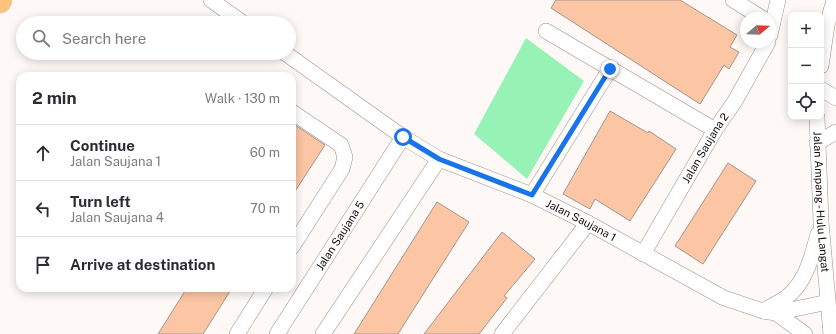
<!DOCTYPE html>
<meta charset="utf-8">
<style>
:root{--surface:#fff;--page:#f7f7f7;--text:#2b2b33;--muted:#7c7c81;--line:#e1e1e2}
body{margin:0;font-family:"Public Sans",sans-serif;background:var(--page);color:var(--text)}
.controls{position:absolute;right:12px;top:12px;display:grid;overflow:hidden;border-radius:8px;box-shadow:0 2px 10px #0003}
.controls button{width:36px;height:36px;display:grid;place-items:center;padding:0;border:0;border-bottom:1px solid var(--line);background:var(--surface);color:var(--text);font:20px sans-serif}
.compass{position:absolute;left:740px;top:12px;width:36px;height:36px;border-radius:50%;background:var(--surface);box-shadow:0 2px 10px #0003;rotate:71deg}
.stop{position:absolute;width:12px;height:12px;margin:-9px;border:3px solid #1a73e8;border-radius:50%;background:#fff}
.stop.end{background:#1a73e8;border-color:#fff;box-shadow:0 1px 4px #0008}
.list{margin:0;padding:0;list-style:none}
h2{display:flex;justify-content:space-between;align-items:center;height:52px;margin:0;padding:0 16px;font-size:17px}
h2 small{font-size:13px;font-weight:400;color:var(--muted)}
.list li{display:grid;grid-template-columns:26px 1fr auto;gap:12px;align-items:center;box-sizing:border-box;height:56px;padding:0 16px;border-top:1px solid var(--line)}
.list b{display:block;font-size:15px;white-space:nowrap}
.list p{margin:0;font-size:13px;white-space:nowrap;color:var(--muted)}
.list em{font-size:13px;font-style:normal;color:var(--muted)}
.icon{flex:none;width:22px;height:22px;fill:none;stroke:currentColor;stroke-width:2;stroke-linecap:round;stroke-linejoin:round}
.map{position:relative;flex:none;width:836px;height:334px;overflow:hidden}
.search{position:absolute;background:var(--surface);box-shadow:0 2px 10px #0003;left:16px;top:16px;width:280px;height:44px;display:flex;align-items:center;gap:10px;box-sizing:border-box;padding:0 14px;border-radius:22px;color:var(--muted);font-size:15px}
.panel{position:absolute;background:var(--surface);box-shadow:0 2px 10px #0003;left:16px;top:72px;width:280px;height:220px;border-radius:12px}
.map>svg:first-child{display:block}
.green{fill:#97f3b5}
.building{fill:#fcc5a3;stroke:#a2968f}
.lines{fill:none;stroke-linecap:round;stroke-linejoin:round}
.minor-casing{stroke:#9c8f89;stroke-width:16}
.highway-casing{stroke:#d5d4d3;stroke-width:23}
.minor{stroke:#fff;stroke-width:15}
.highway{stroke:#fdc37b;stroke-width:22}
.route{stroke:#1a73e8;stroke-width:5}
.labels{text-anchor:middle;stroke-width:3;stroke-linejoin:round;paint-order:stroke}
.street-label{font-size:11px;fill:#130e0c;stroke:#fff}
</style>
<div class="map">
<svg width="836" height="334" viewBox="0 0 836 334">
<rect width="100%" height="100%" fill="#fef9f6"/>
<!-- green -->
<polygon class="green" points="526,38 584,81 527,179 474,134"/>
<!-- building -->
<g class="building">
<polygon points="556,0 680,0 737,35 730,47 739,52 729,69 724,65 700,104 551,8"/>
<polygon points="610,111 648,133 649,131 676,149 630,221 595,199 590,209 563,194"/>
<polygon points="292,123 325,145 292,196"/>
<polygon points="728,163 756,181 703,264 675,246"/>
<polygon points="437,202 469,222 408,318 398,334 354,334"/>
<polygon points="502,232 535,259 504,296 507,298 479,334 424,334"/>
<polygon points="187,288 232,288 203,334 158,334"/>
</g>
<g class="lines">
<defs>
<g id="minor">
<polyline points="211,0 243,23"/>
<polyline points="733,0 762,18"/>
<polyline points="546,31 715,130"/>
<polyline points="770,35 778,0"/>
<path id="s1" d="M285,53l118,84 36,22 93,36 56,28 136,75 39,13 13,2 52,-11"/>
<polyline points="821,66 827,25 834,0"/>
<polyline points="821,89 836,98"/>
<polyline points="292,112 341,145 345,157 342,169 292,247"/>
<path id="s2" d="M817,117l4,105 10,112"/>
<polyline points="817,143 836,132"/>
<polyline points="532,195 610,69"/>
<path id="s3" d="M643,254l72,-124 20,-29 33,-59"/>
<path d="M763,311c8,-5 17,-9 24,-14 19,-15 25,-41 31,-63"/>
<polyline points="776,313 805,334"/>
<polyline points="237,334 266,288"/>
<path id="s4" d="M277,334l126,-197"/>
<polyline points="323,334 439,159"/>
<polyline points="502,334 588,223"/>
</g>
<polyline id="highway" points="0,2 1,0"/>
</defs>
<!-- minor casing -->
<use href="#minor" class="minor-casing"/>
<!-- highway casing -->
<use href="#highway" class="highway-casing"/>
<!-- minor -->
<use href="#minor" class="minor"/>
<!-- highway -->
<use href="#highway" class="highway"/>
</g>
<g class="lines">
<!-- route -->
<polyline class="route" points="403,137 439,159 532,195 610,69"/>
</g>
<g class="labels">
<!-- street labels -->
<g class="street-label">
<text dy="4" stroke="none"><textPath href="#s3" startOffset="123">Jalan Saujana 2</textPath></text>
<text dy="4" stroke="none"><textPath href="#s2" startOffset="85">Jalan Ampang - Hulu Langat</textPath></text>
<text dy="4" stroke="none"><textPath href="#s1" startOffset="342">Jalan Saujana 1</textPath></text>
<text dy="4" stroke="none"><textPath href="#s4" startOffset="117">Jalan Saujana 5</textPath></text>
</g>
</g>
</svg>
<div class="controls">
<button>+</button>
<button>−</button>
<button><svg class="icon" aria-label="locate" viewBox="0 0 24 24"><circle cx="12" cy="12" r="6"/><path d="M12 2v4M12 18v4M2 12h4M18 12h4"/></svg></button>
</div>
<svg class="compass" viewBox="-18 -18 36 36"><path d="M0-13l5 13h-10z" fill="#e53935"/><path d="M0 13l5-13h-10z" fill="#7c7c81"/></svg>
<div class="stop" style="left:403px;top:137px"></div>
<div class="stop end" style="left:610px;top:69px"></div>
<div class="search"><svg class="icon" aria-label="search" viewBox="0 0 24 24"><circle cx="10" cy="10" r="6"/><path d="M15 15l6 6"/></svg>Search here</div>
<section class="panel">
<h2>2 min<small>Walk · 130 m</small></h2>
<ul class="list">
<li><svg class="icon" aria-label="ahead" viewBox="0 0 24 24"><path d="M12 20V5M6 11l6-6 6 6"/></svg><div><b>Continue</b><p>Jalan Saujana 1</p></div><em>60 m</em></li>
<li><svg class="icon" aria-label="left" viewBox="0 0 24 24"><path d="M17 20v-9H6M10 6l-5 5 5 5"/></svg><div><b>Turn left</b><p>Jalan Saujana 4</p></div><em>70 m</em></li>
<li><svg class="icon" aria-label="arrive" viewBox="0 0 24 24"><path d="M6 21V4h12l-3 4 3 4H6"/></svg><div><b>Arrive at destination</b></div></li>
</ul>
</section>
</div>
